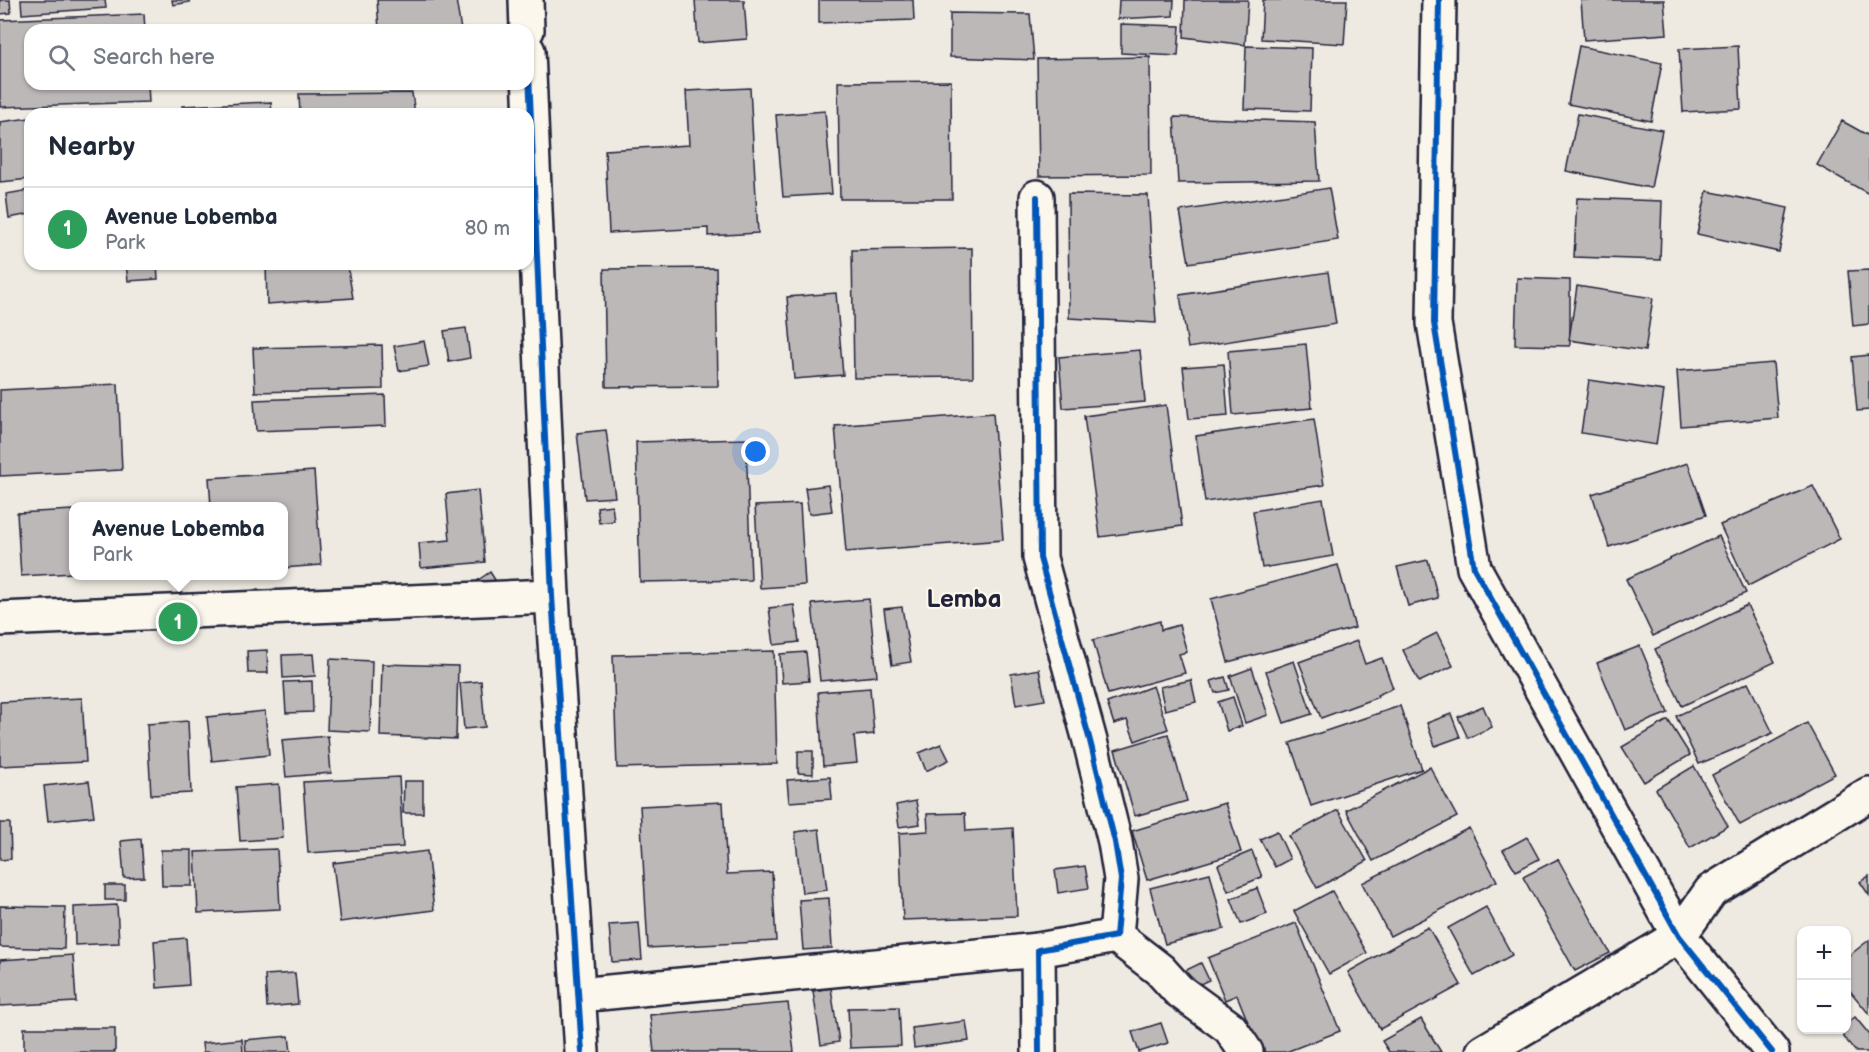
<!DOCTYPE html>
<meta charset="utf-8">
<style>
:root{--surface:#fff;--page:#f2f2f3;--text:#1f2937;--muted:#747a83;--line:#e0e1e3;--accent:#1f6fb2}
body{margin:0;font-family:"Balsamiq Sans",sans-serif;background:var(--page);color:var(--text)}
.controls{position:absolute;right:18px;bottom:18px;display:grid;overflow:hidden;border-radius:12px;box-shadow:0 2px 4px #0004}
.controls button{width:54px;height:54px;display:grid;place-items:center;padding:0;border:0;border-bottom:2px solid var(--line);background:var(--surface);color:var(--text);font:30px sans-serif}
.you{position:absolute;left:756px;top:452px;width:21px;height:21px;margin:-15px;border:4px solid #fff;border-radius:50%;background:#1a73e8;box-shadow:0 0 0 9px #1a73e833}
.badge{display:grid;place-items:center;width:39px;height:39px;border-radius:50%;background:var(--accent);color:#fff;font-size:20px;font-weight:700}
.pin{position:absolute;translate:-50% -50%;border:3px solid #fff;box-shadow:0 2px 6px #0006}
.popup{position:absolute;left:69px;top:502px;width:219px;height:78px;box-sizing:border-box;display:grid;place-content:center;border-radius:12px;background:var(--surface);filter:drop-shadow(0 2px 4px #0005);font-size:20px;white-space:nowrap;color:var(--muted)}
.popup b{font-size:22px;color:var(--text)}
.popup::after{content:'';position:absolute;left:50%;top:100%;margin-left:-12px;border:12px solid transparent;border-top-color:var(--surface)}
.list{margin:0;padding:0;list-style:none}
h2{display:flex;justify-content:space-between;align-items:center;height:78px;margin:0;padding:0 24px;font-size:26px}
h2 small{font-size:20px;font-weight:400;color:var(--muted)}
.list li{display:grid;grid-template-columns:39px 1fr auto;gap:18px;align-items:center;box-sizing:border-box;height:84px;padding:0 24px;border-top:2px solid var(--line)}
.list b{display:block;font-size:22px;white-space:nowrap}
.list p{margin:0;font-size:20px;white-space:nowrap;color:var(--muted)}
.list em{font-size:20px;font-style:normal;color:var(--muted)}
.icon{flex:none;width:33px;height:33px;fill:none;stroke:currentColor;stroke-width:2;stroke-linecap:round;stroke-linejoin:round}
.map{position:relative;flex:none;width:1869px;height:1052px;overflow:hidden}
.search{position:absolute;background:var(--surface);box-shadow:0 2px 4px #0004;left:24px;top:24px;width:510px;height:66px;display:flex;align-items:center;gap:15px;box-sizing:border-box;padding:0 21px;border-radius:18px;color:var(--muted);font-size:22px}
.panel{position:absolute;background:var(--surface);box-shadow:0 2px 4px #0004;left:24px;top:108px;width:510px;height:162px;border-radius:18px}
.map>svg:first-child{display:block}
.building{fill:#bcb8b8;stroke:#22223b;stroke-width:1.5}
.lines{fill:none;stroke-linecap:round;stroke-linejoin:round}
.minor-casing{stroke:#22223b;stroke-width:38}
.minor{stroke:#fbf7ec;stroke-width:33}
.cycleway-casing{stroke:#fbf7ec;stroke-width:10}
.cycleway{stroke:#0057b8;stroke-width:6}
.labels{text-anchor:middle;stroke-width:4.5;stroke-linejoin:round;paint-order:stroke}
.district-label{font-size:24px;font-weight:bold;fill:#22223b;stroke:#fbf7ec}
</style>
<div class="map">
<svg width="1869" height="1052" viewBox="0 0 1869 1052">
<rect width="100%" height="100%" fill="#eeeae2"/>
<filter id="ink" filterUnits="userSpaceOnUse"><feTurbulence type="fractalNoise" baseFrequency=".0167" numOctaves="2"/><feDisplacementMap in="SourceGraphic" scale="12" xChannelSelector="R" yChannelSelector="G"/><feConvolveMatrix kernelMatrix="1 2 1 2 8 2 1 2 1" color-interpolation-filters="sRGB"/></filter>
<g filter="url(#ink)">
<!-- building -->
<g class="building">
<polygon points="0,0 10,0 11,13 0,14"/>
<polygon points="21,0 105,0 106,8 22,14"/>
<polygon points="172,0 189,0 190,2 173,5"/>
<polygon points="377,0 456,0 461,30 379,30"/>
<polygon points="695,0 744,0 747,39 698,43"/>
<polygon points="819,0 913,0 914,20 819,23"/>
<polygon points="1119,0 1174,0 1173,16 1118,19"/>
<polygon points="1185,0 1248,0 1245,45 1184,37"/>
<polygon points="1263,0 1347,0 1344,44 1261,39"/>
<polygon points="1581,0 1664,0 1667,34 1584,40"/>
<polygon points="950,13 1030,14 1034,60 950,57"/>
<polygon points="144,14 145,30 30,30 30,84 148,84 149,102 0,107 0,20"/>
<polygon points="1121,24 1180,26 1178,56 1121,53"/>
<polygon points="1246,46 1312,48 1310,111 1244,109"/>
<polygon points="1579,46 1662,63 1651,121 1568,104"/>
<polygon points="1738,46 1741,109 1683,112 1679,49"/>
<polygon points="1150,57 1151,175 1039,176 1037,59"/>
<polygon points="951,81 952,199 840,199 838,82"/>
<polygon points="750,88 758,233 708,236 708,228 609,233 605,150 689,145 686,91"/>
<polygon points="412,93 415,114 300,114 299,94"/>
<polygon points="271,102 272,114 183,114 182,106"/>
<polygon points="825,111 832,194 783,197 776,115"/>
<polygon points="1578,114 1662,130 1651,188 1566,171"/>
<polygon points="1174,117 1315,122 1319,181 1178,183"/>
<polygon points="29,118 30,151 27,151 30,179 0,182 0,122"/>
<polygon points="1842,121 1869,136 1869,194 1817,165"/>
<polygon points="1329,188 1338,240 1189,263 1180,211"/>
<polygon points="30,190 30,214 9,218 6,194"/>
<polygon points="1707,191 1788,208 1779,252 1697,234"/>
<polygon points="1068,194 1148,195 1156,323 1069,318"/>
<polygon points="1577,198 1662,201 1660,260 1574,257"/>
<polygon points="972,248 973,377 854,378 852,250"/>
<polygon points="126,264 157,264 158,279 128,281"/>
<polygon points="266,264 347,264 353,298 267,304"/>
<polygon points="716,268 718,386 606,387 604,269"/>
<polygon points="1869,270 1869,324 1853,326 1848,271"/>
<polygon points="1328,272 1336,324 1188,348 1180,295"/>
<polygon points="1517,278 1570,280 1570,346 1515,345"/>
<polygon points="1577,286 1653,298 1645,351 1569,340"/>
<polygon points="836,293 843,375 794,379 787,297"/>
<polygon points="466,328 470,358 449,362 444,331"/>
<polygon points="424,341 429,366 399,371 394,346"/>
<polygon points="1306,344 1312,408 1233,415 1228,351"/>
<polygon points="382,345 383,389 255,392 253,348"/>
<polygon points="1140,350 1145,402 1063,408 1059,357"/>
<polygon points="1869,355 1869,410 1857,411 1852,357"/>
<polygon points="1773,363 1778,418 1681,426 1677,371"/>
<polygon points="1224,364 1228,416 1189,419 1183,367"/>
<polygon points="1589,380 1664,391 1656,445 1581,433"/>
<polygon points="118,384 122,470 0,476 0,390"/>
<polygon points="385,395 386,426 256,431 254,400"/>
<polygon points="1166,405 1182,526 1100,537 1084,416"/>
<polygon points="993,413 1003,540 846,552 835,426"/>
<polygon points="1314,419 1324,485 1205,502 1196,436"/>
<polygon points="606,430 615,497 585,499 577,433"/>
<polygon points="746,439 751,580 640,582 636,442"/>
<polygon points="1688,463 1706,515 1609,547 1592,494"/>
<polygon points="314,471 321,565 283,568 283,506 211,506 209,478"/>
<polygon points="828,485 832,511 809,514 805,488"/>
<polygon points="1813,486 1840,539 1748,586 1720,525"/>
<polygon points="478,490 485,562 421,568 419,543 450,540 446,494"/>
<polygon points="1323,499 1333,556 1262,568 1253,511"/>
<polygon points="800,504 805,585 760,588 755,506"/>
<polygon points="612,505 614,521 599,523 597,507"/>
<polygon points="73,510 73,573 21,576 17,513"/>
<polygon points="1719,536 1746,593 1653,636 1626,579"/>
<polygon points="1428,560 1438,598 1408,606 1397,567"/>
<polygon points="1338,565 1355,628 1228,662 1211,599"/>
<polygon points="490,572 497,583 468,587"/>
<polygon points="869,599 877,676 820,681 812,604"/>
<polygon points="794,605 799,642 774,645 769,608"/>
<polygon points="1747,605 1775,662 1682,706 1655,649"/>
<polygon points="902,607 911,662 892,665 884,609"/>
<polygon points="1160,621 1161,630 1179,625 1187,652 1179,654 1185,673 1108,694 1093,640"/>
<polygon points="1437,633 1453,666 1419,682 1403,650"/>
<polygon points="1357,641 1365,664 1382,658 1393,688 1377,695 1378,697 1321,718 1299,662"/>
<polygon points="1640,646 1668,713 1625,730 1597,663"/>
<polygon points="267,650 268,673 248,673 247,651"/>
<polygon points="774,651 777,764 617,768 613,655"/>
<polygon points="806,652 809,681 782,683 780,654"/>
<polygon points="313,654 315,676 283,678 282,655"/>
<polygon points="330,659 372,661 370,732 327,730"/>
<polygon points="1294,661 1312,714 1284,723 1266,671"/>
<polygon points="382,664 458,666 456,739 380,736"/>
<polygon points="1252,668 1268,715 1245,723 1230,676"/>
<polygon points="1039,669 1045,700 1016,705 1011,674"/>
<polygon points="1225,677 1229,690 1215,693 1211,681"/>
<polygon points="1191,680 1196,702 1165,710 1160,687"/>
<polygon points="312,681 313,712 286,713 284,682"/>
<polygon points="481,681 485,727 464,729 460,683"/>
<polygon points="1748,683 1773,733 1699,764 1676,716"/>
<polygon points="1153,686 1168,729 1135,741 1127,720 1114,724 1107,703"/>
<polygon points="870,688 874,734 854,736 857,763 823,766 818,692"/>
<polygon points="1233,697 1242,726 1227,731 1218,702"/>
<polygon points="82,698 86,762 0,766 0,702"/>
<polygon points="1400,706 1422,769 1311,806 1290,743"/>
<polygon points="1483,706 1492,727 1468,738 1458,717"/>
<polygon points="265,711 269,755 212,761 207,717"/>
<polygon points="1451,714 1460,737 1435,746 1427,723"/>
<polygon points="1668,720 1690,755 1644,782 1622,747"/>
<polygon points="188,721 191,793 151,795 147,724"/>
<polygon points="1807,723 1835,774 1740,825 1712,775"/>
<polygon points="1168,734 1187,801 1135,816 1115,750"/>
<polygon points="328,736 331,773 286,777 282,740"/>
<polygon points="941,744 949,760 926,771 919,753"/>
<polygon points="798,751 813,751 813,774 798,773"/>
<polygon points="1694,766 1728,826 1690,848 1656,789"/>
<polygon points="1430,767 1457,817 1373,861 1346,810"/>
<polygon points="399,777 403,847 308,853 303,782"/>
<polygon points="830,777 832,799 789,802 787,780"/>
<polygon points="89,781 94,816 48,821 44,786"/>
<polygon points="404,781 423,781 423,813 403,813"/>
<polygon points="279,784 283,838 240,841 236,787"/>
<polygon points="916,801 920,824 899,827 896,805"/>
<polygon points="723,802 727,874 772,872 776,941 648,948 640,806"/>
<polygon points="1225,803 1241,852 1147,880 1132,831"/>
<polygon points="1338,810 1367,861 1317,888 1289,836"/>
<polygon points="965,813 966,831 1013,828 1017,916 903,920 899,833 928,831 927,814"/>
<polygon points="0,823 10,823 11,859 0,860"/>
<polygon points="1469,828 1497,881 1390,936 1362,883"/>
<polygon points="819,829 827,890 802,893 795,832"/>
<polygon points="1277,831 1290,859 1275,867 1260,839"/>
<polygon points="1527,837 1539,859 1516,871 1503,850"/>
<polygon points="141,839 144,877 124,878 121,841"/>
<polygon points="277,849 280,909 198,913 195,852"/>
<polygon points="161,850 192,850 192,886 162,886"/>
<polygon points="427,851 434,910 340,922 333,863"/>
<polygon points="1252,851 1262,877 1228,891 1218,865"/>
<polygon points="1558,859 1610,953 1575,971 1523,877"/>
<polygon points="1085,866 1089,888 1058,893 1055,870"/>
<polygon points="1210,873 1224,929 1165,944 1150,888"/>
<polygon points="1869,876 1869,895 1860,882"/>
<rect x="105" y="885" width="20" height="15"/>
<polygon points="1257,888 1267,914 1241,924 1231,899"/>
<polygon points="1332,891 1367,953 1329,974 1294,911"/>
<polygon points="829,898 832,948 803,950 799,900"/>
<polygon points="117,905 119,943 75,945 74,907"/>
<polygon points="0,906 65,907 64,949 0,947"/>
<polygon points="1486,907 1512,955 1474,976 1448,928"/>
<polygon points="639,923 642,960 612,962 609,925"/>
<polygon points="1296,923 1340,1031 1286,1052 1260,1052 1237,995 1225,1000 1208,958"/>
<polygon points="1428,927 1461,985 1380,1029 1348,972"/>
<polygon points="186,938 189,985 157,988 154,941"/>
<polygon points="1869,940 1869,1014 1846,986 1846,958"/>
<polygon points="73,955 76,1002 0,1006 0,960"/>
<polygon points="1201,963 1209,980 1187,990 1180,973"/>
<polygon points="295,973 298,1004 267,1007 265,975"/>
<polygon points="831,988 839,1042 821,1045 813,991"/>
<polygon points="788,1003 794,1052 654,1052 650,1015"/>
<polygon points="899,1007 901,1046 850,1048 848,1008"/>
<polygon points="1855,1017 1869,1034 1869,1052 1856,1052 1838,1030 1846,1030 1846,1024"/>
<polygon points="1421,1019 1441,1052 1389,1052 1382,1041"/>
<polygon points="966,1021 969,1041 914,1048 912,1028"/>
<polygon points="1161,1023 1168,1043 1139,1052 1132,1032"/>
<rect x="24" y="1028" width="91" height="24"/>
<polygon points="289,1036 291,1052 246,1052 245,1040"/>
<polygon points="242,1039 243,1052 203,1052 202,1043"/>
</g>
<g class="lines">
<defs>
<g id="minor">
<polyline points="526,0 527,30"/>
<polyline points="1439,0 1434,323 1474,568 1679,936 1772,1052"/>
<polyline points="528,51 552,596 582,1052"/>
<polyline points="1037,197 1040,558 1090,741 1115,842 1121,879 1116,936 1038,950 1039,1052"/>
<polyline points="0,619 552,596"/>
<polyline points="1116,936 1160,970 1178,990 1230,1028 1246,1052"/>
<polyline points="579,995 1038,950"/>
<polyline points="1483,1052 1679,936 1711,891 1869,794"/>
</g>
</defs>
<!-- minor casing -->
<use href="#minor" class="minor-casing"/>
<!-- minor -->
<use href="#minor" class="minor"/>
<defs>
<g id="cycleway">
<polyline points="1439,0 1434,323 1474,568 1679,936 1772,1052"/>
<polyline points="528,51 552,596 582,1052"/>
<polyline points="1037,197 1040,558 1090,741 1115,842 1121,879 1116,936 1038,950 1039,1052"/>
</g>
</defs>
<!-- cycleway casing -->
<use href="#cycleway" class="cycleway-casing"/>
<!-- cycleway -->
<use href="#cycleway" class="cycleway"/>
</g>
</g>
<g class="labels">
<!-- district labels -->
<g class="district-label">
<text x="964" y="607">Lemba</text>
</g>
</g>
</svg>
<div class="controls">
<button>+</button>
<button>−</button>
</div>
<div class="you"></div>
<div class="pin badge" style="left:178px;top:622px;background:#2e9e5b">1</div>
<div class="popup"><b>Avenue Lobemba</b>Park</div>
<div class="search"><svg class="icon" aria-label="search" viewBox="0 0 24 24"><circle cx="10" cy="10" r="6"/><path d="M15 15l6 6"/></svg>Search here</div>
<section class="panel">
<h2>Nearby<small></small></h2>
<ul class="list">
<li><span class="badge" style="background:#2e9e5b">1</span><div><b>Avenue Lobemba</b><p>Park</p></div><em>80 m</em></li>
</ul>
</section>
</div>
